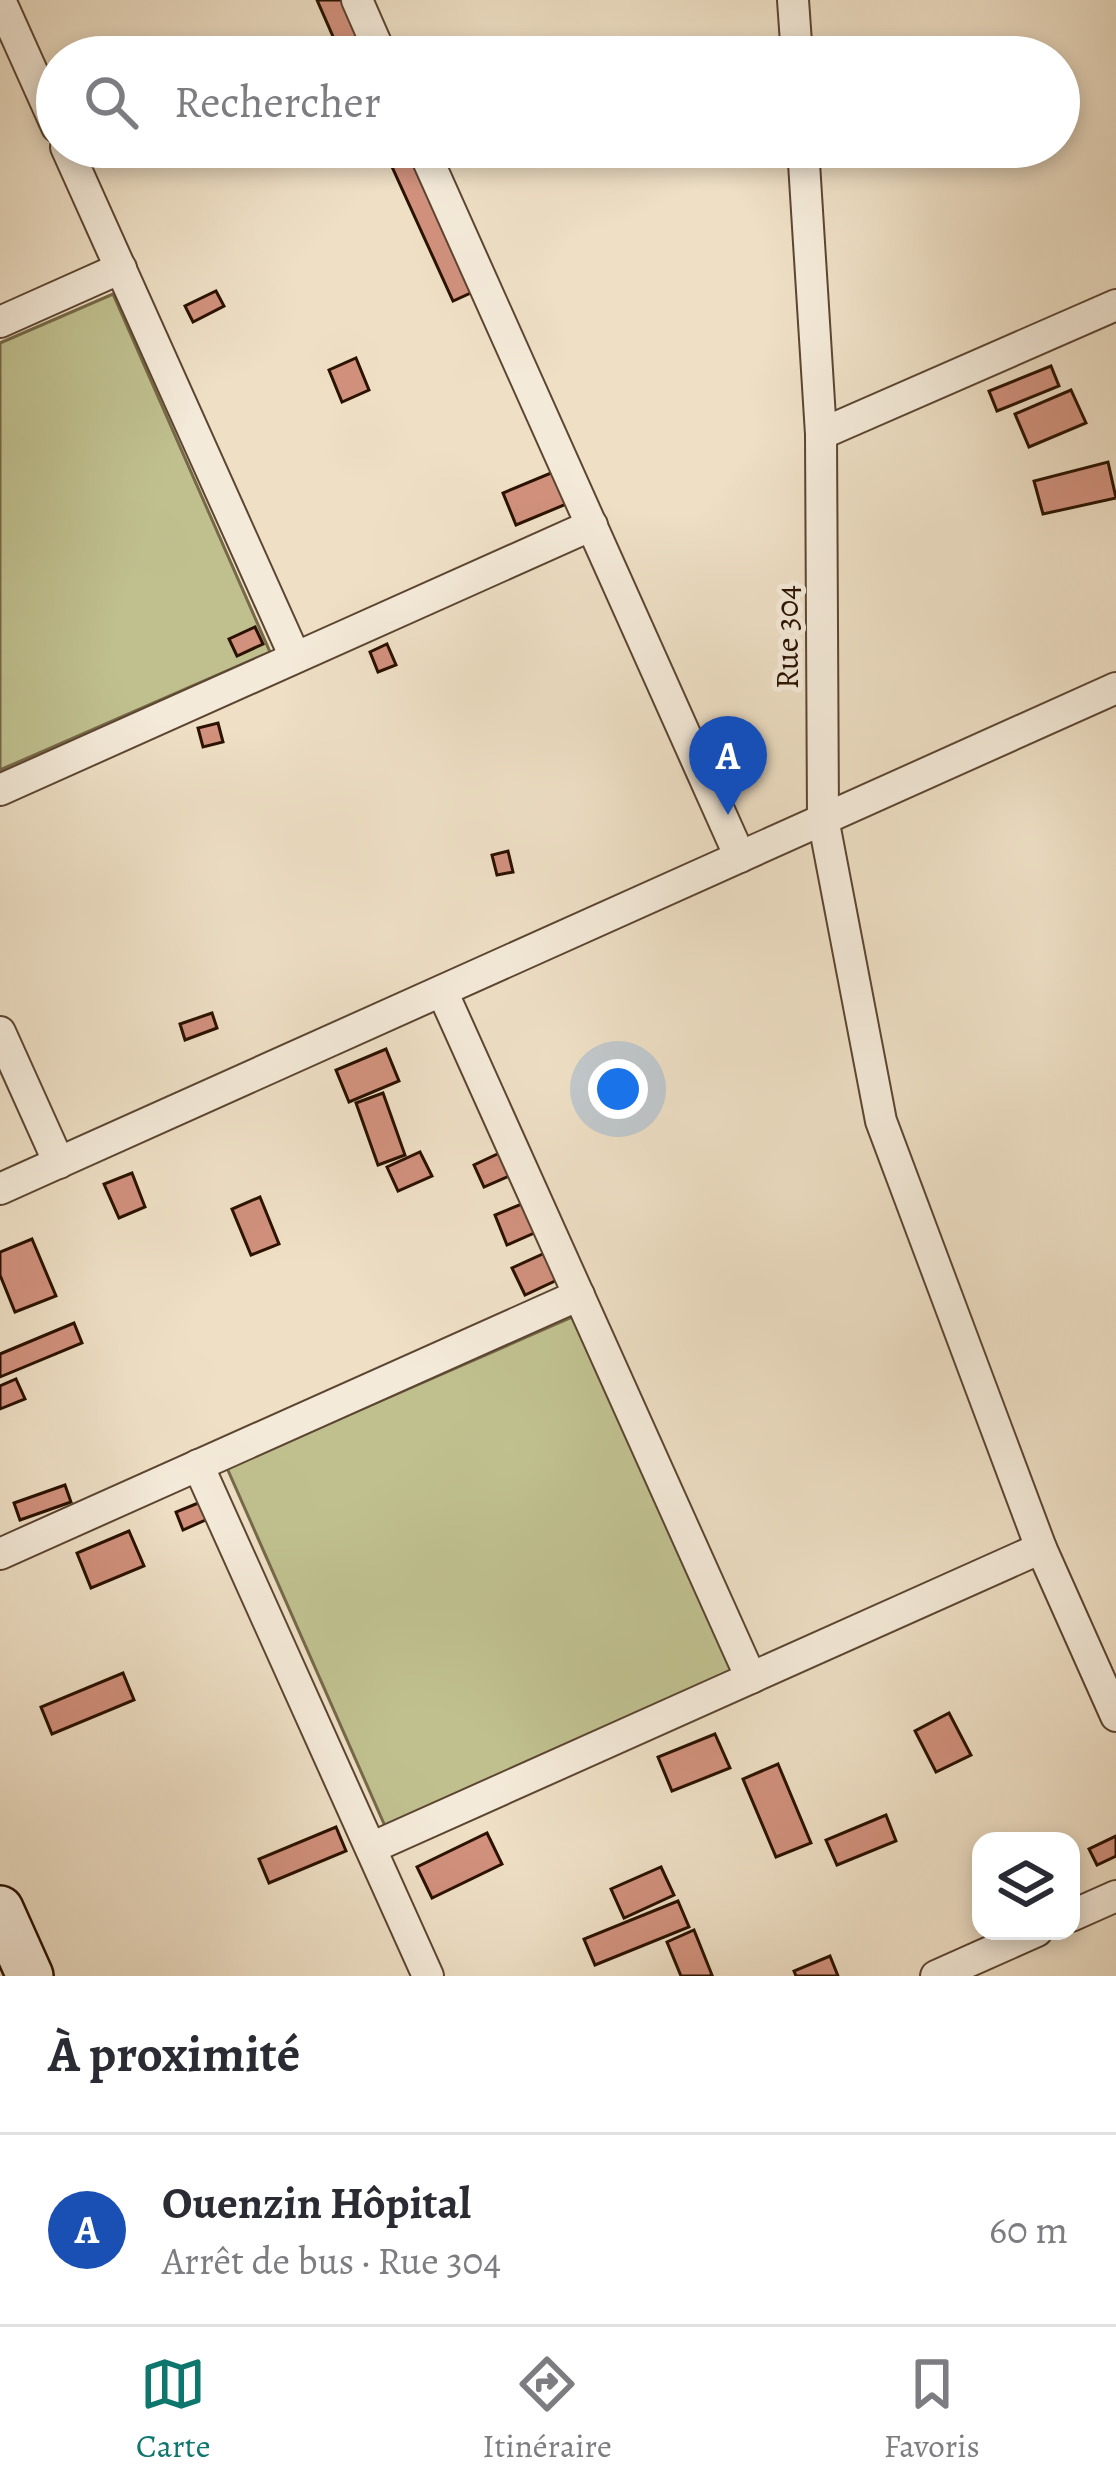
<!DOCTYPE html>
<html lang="fr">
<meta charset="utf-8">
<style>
:root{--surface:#fff;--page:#f7f7f7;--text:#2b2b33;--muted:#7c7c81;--line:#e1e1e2;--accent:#0f766e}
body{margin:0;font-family:Alegreya,serif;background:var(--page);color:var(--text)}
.controls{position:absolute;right:36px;bottom:36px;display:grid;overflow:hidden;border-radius:24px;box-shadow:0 6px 18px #0003}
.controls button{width:108px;height:108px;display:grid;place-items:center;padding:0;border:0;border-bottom:3px solid var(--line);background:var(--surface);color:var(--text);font:60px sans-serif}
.you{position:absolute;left:618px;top:1089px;width:42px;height:42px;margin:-30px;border:9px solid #fff;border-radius:50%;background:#1a73e8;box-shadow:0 0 0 18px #1a73e833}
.badge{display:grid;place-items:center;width:78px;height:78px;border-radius:50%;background:var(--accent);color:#fff;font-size:39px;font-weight:700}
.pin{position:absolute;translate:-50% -99px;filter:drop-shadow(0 3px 6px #0008)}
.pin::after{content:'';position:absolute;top:63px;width:42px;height:36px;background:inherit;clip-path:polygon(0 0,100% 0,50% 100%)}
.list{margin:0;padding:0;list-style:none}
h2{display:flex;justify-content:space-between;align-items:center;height:156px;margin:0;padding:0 48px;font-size:51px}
h2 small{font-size:39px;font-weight:400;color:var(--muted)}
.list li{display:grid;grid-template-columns:78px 1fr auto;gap:36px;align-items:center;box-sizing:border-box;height:192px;padding:0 48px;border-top:3px solid var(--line)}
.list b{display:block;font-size:45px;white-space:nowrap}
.list p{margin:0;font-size:39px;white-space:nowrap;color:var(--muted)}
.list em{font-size:39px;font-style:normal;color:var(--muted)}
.icon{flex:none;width:66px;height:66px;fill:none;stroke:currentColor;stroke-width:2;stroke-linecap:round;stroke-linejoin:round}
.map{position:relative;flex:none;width:1116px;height:1976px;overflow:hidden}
.search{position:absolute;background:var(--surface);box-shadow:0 6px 18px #0003;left:36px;right:36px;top:36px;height:132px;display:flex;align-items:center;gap:30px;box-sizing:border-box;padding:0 42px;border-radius:66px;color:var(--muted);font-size:45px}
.sheet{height:348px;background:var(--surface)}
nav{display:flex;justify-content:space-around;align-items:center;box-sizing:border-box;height:168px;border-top:3px solid var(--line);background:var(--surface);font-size:33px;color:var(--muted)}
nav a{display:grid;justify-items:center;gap:6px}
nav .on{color:var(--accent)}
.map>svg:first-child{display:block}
.green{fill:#c0c08f;stroke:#766948;stroke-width:3}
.building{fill:#d1917d;stroke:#2b1200;stroke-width:3}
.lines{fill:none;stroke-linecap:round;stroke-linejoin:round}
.street-casing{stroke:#5c4531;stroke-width:34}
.secondary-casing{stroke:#2b1200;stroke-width:50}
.street{stroke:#f4ead9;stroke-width:30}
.secondary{stroke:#f4ead9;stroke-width:45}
.labels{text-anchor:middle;stroke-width:10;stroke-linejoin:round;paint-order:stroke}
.street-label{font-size:33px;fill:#2b1200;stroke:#f4ead9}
</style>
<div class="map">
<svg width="1116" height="1976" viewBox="0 0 1116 1976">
<rect width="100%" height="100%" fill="#eedfc5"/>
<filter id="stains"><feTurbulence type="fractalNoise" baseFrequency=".00167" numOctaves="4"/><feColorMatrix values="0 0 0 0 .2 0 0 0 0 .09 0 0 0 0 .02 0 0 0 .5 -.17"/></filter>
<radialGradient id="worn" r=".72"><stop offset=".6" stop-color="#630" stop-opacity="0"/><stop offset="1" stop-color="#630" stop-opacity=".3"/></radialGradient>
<!-- green -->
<g class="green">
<polygon points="113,294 270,652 0,770 0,343"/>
<polygon points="577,1315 734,1673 385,1826 227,1468"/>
</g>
<!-- building -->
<g class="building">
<polygon points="317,0 357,0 382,57 342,57"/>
<polygon points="383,147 423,147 486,286 453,301"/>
<polygon points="216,291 224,306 193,322 185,306"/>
<polygon points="356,358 369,390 342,402 329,370"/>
<polygon points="1051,366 1059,386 997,411 989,391"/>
<polygon points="1071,390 1086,423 1029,447 1015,414"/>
<polygon points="1108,462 1116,498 1043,514 1034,481"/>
<polygon points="563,468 576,500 516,525 503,493"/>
<polygon points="255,627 263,644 237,656 229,639"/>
<polygon points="387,644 396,665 378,672 370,652"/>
<polygon points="218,723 223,742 203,747 198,728"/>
<polygon points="508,851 513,872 497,875 492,855"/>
<polygon points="212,1013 217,1028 185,1040 180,1024"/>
<polygon points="386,1049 399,1081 349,1102 336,1070"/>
<polygon points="383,1093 405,1155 378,1165 356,1103"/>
<polygon points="506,1150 516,1173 484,1187 474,1165"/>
<polygon points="420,1152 432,1176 398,1191 387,1167"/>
<polygon points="132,1173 145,1207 119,1218 104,1184"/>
<polygon points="260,1197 279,1244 251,1255 232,1209"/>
<polygon points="529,1201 541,1230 507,1245 495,1215"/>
<polygon points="32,1239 56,1296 15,1312 0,1275 0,1252"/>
<polygon points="545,1253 557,1280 525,1295 512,1268"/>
<polygon points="74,1323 82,1343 0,1377 0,1354"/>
<polygon points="16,1379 25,1399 0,1409 0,1386"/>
<polygon points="65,1485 71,1502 20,1520 14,1503"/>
<polygon points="203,1501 210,1518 183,1530 176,1512"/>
<polygon points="129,1531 144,1566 91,1588 77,1553"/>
<polygon points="123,1673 134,1700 52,1734 41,1707"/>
<polygon points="949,1713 971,1755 936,1772 915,1731"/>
<polygon points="715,1734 730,1768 672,1791 658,1757"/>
<polygon points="778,1764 811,1843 776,1857 743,1779"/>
<polygon points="886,1815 896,1841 837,1865 826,1840"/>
<polygon points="336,1827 346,1851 269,1883 259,1859"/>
<polygon points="487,1833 502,1864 432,1898 417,1867"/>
<polygon points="1116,1836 1116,1856 1097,1865 1089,1849"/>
<polygon points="661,1867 674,1895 624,1918 611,1889"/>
<polygon points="678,1901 689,1927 595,1965 584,1939"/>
<polygon points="694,1930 712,1975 709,1976 681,1976 667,1942"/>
<polygon points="830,1956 838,1976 796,1976 794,1971"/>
</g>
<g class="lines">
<defs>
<g id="street">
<polyline points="0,0 57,127"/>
<polyline points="357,0 382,57"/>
<polyline points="793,0 797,57"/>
<polyline points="66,147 295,657"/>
<polyline points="422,147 740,857"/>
<polyline points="803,147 821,434 823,818 881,1121 1041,1548 1116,1716"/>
<polyline points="0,322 121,268"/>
<polyline points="821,434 1116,305"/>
<polyline points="0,790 592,525"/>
<polyline points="442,991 751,1678"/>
<polyline points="0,1032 59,1163"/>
<polyline points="0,1189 1116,688"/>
<polyline points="198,1465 428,1976"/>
<polyline points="0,1554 579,1295"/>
<polyline points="371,1848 1041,1548"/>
<polyline points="1071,1916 1116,1896"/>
<polyline points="936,1976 1037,1931"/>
</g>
<polyline id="secondary" points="0,1909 30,1976"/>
</defs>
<!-- street casing -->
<use href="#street" class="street-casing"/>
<!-- secondary casing -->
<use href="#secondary" class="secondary-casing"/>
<!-- street -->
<use href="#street" class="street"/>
<!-- secondary -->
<use href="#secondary" class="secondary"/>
</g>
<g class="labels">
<!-- street labels -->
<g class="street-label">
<text transform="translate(786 637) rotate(-90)" y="12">Rue 304</text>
</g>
</g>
<rect width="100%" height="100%" filter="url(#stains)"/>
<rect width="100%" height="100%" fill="url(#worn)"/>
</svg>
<div class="controls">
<button><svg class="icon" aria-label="layers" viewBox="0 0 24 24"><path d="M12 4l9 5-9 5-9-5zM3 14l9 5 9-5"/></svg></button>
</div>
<div class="you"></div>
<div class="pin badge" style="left:728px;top:815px;background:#1a4fb4">A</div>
<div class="search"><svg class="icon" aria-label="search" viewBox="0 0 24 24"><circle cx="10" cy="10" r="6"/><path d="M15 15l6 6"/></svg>Rechercher</div>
</div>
<section class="sheet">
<h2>À proximité<small></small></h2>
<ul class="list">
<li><span class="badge" style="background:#1a4fb4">A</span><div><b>Ouenzin Hôpital</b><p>Arrêt de bus · Rue 304</p></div><em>60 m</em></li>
</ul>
</section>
<nav>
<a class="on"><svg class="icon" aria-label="map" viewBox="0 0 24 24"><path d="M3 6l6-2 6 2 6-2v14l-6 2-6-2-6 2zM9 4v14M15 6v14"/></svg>Carte</a>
<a><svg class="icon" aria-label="directions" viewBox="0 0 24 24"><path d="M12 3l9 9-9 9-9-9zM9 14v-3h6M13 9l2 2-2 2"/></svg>Itinéraire</a>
<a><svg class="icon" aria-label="saved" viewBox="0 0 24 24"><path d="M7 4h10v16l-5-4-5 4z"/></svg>Favoris</a>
</nav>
